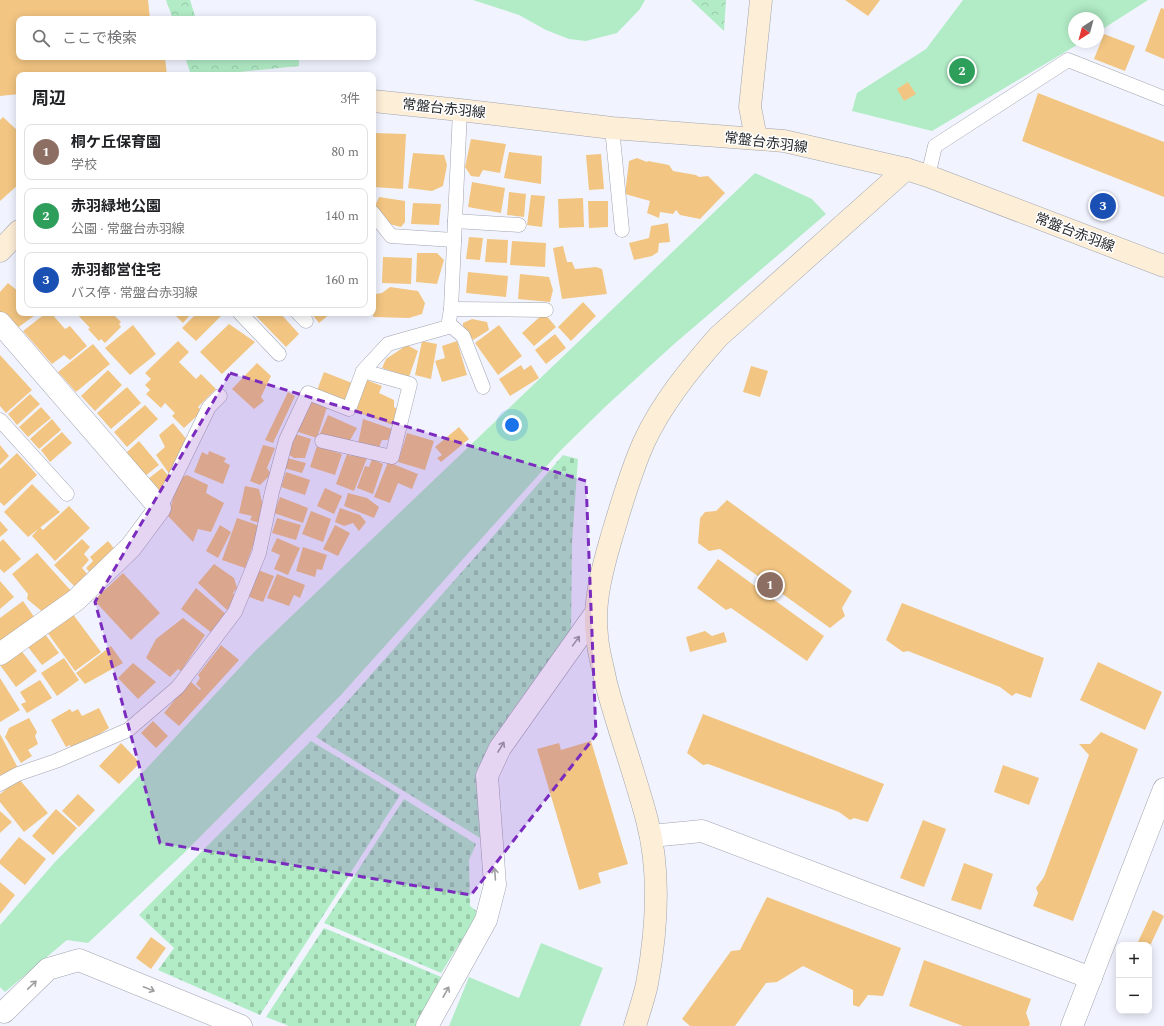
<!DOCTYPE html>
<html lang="ja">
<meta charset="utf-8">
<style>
:root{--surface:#fff;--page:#f6f6f6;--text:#202124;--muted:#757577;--line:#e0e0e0;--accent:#7c3aed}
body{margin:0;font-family:Spectral,"Noto Sans JP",serif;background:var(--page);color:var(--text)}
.controls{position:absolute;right:12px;bottom:12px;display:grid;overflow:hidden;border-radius:8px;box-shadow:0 2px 10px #0003}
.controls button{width:36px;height:36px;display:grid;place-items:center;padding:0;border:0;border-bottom:1px solid var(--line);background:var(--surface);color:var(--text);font:20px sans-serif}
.compass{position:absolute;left:1068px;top:12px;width:36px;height:36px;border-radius:50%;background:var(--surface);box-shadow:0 2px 10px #0003;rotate:216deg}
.you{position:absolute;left:512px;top:425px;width:14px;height:14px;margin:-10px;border:3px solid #fff;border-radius:50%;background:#1a73e8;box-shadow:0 0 0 6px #1a73e833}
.badge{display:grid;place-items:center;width:26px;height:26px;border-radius:50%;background:var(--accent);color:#fff;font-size:13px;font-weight:700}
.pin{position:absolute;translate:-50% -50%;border:2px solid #fff;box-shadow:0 1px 4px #0006}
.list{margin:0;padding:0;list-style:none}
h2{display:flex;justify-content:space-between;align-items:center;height:52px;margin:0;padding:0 16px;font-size:17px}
h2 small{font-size:13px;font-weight:400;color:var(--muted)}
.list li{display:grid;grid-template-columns:26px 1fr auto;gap:12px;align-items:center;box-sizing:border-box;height:56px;margin:0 8px 8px;padding:0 8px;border:1px solid var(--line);border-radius:8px}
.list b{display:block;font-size:15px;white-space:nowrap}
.list p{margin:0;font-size:13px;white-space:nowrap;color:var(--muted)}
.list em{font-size:13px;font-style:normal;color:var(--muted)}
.icon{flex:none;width:22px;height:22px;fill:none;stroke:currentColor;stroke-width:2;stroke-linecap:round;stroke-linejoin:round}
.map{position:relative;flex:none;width:1164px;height:1026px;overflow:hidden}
.search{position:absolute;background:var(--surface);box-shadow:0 2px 10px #0003;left:16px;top:16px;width:360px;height:44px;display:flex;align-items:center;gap:10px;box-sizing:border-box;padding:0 14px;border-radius:8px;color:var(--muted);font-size:15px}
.panel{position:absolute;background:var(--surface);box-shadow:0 2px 10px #0003;left:16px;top:72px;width:360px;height:244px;border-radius:8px}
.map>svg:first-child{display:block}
.forest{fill:url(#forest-crowns)}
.cemetery{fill:url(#cemetery-stones)}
.green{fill:#b1ecc6}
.building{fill:#f2c582}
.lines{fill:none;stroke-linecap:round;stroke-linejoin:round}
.lane-casing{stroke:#a1a4ae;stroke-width:15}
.street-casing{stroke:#a1a4ae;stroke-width:23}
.secondary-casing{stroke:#a1a4ae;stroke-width:23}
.lane{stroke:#fff;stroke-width:14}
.street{stroke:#fff;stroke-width:22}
.secondary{stroke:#fdeed8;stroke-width:22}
.oneway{stroke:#9e9fa0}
.marked{fill:#7b2cbf;fill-opacity:0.2;stroke:#7b2cbf;stroke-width:3;stroke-dasharray:8 5;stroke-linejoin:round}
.labels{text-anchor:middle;stroke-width:3;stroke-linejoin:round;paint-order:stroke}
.street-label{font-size:14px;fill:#27292c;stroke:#fff}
</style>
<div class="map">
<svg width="1164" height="1026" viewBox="0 0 1164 1026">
<defs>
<pattern id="forest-crowns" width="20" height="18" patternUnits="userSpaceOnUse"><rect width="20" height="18" fill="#b1ecc6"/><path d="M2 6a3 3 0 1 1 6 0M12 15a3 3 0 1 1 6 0" fill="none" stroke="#98caaa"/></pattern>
<pattern id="cemetery-stones" width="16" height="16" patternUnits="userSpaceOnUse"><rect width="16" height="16" fill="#b1ecc6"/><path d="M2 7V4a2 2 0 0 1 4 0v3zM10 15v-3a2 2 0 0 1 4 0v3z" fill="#98caaa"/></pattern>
</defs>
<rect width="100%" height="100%" fill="#f1f4ff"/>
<!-- forest -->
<g class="forest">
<polygon points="166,0 190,0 196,19 173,19"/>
<polygon points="691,0 726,0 724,31"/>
<polygon points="185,57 230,57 232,58 247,60 271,57 299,57 299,66 230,73 221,75 191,75"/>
</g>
<!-- cemetery -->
<g class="cemetery">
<polygon points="563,455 578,459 572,543 571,630 509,715 478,768 485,841 316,737 483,548"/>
<polygon points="311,741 400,795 260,1015 158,970 174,948 139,915"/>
<polygon points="404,799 476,844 469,860 470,906 479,913 441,973 324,923"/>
<polygon points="324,928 446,979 418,1026 289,1026 266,1017"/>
</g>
<!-- green -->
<g class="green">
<polygon points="473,0 645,0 640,9 617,33 586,41 569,39 546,30 519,15"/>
<polygon points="963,0 1148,0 1098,32 1098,18 1074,18 1074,42 1082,42 932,131 852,111 857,93 926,49"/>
<polygon points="755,173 812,199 826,214 673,345 605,407 561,450 340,696 183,854 88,943 67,940 5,992 0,987 0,925 55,862 147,768 256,650"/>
<polygon points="541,943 603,968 580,1026 449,1026 469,977 519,998"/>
</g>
<!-- building -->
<g class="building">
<polygon points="0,0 148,0 150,19 19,19 19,57 153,57 153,59 165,58 167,75 19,75 19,94 0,96"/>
<polygon points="845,0 880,0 868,16"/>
<polygon points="1161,8 1164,9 1164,59 1145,51"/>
<polygon points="1104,34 1135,46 1125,71 1094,59"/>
<polygon points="908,82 916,94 904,101 897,89"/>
<polygon points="1038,93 1164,142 1164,197 1022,141"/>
<polygon points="3,117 19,132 19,184 0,201 0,120"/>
<polygon points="374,133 406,134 403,189 373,187"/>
<polygon points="471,139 506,144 500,173 483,170 479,177 471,176 465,167"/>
<polygon points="509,152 542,156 541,184 504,178"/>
<polygon points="413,153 444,155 447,165 443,186 432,191 408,188"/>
<polygon points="601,154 604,189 589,190 586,155"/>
<polygon points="637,158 647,162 648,161 669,165 673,171 696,175 699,177 708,176 725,193 700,219 680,215 676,210 673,214 660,212 659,218 647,213 650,201 625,194 629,161"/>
<polygon points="472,182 505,188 501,213 468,207"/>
<polygon points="509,192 526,194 524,217 507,215"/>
<polygon points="531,195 545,196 542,227 527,225"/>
<polygon points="379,197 405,201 405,222 401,227 389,224 375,206"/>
<polygon points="583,198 584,227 559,228 558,199"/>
<polygon points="588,201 608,201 608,227 589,228"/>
<polygon points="413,203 441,204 439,225 411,224"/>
<polygon points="668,223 670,242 659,243 658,252 652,256 634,260 629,243 649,238 651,226"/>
<polygon points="469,237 483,238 480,260 466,259"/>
<polygon points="487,239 508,240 507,263 485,262"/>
<polygon points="512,241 546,243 545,267 510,265"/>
<polygon points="563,246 567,262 572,262 575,269 596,267 602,269 607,294 562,299 553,248"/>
<polygon points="417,253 437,253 444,260 437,284 416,282"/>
<polygon points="383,257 412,258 411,284 382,283"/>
<polygon points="468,272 508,276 506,297 466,293"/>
<polygon points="520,274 549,277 553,290 550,302 518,299"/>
<polygon points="8,283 19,292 19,313 38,313 13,331 0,318 0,292"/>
<polygon points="390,287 418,291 425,303 422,314 409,318 373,317 375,294 382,293"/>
<polygon points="583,302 596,316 571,341 558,327"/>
<polygon points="46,313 51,313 65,329 70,326 87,346 70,360 64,355 52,364 23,331"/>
<polygon points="76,313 112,313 121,322 119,324 121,327 105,343 101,339 99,341 88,329 90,328"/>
<polygon points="173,313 192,313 183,323"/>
<polygon points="197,313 218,313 221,316 196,341 182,328"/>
<polygon points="257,313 280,313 299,334 286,347 255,315"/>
<polygon points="311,313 331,313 319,323"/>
<polygon points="544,313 556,327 534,346 522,333"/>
<polygon points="472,319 487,322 489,330 473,340 463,326 463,323"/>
<polygon points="229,324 255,342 222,374 200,352"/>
<polygon points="133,325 156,354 130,375 105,348"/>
<polygon points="499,325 522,356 498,375 475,343"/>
<polygon points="555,334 566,348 546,364 535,350"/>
<polygon points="178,341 189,352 179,362 196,379 201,374 216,389 198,407 202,411 184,428 172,416 175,413 165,403 161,408 146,394 150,390 145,385 151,379 145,373"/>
<polygon points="422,341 437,344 431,379 415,375"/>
<polygon points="457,341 467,375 442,382 435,361 445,358 442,346"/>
<polygon points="93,344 110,364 76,392 58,372"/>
<polygon points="407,345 418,351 409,377 382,368 386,359"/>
<polygon points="0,355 32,390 6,413 0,406"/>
<polygon points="257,363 271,376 261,397 264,401 254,409 232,389"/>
<polygon points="521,365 524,370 531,365 539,378 510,396 499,379"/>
<polygon points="751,366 768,371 760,397 743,392"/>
<polygon points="108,370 122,385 95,411 81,396"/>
<polygon points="324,372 352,383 344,404 316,393"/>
<polygon points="364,379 382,386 379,393 394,400 394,407 397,409 393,425 352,410"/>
<polygon points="127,387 141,403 111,429 97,413"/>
<polygon points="288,392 295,396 273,443 265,440"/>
<polygon points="30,394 40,404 17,425 8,414"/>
<polygon points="308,400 327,407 317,438 295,431"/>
<polygon points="145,405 158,419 127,447 114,432"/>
<polygon points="41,407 51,418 28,437 19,427"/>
<polygon points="328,415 357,428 349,442 320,434"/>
<polygon points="52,419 61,430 39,449 30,439"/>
<polygon points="363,419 392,429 388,440 382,440 378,450 358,444"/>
<polygon points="173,423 188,441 170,475 156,455 165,447 159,435"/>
<polygon points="459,427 469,439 441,462 437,458 442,455 435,447"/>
<polygon points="62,432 72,443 50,462 41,450"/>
<polygon points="292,433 311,439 305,458 294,458 285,452"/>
<polygon points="407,433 434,441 425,470 398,462"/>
<polygon points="139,441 159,465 145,476 126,456 127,452"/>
<polygon points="0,445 9,456 0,465"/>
<polygon points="263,445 275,448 267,468 271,474 260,485 250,481"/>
<polygon points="317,446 342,454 335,475 310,467"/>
<polygon points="209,451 226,458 224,462 230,465 223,484 194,472 202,452 208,455"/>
<polygon points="17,453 37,475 4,506 0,502 0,469"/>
<polygon points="352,453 369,453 354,491 336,484 347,454 351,456"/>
<polygon points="287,458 306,463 302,473 284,468"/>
<polygon points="372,459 383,464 373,494 357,488 365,466 369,467"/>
<polygon points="388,462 418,474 412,489 398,483 390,503 374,497"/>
<polygon points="162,468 171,479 163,496 148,479"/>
<polygon points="286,472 310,480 305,495 281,487"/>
<polygon points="187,475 208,485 206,493 224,503 211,532 198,529 193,542 168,516 179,478"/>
<polygon points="32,484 60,512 28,537 4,512"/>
<polygon points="245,486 259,489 262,502 263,504 259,523 250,520 252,516 239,513"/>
<polygon points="325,488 342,496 334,514 317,506"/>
<polygon points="348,493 367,498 379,507 374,518 344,506"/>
<polygon points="280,497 308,508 303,523 274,513"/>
<polygon points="727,500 852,591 842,608 845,616 830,628 720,549 709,551 698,543 700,518 705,512 716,511"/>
<polygon points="69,506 90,528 55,561 32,536 40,527 43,530"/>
<polygon points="340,508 360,515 366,522 359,531 353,523 344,526 335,522"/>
<polygon points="311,511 331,519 323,542 302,534"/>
<polygon points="237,518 260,526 245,568 222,560"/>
<polygon points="277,518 301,525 296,540 272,533"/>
<polygon points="0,521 8,530 0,537"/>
<polygon points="220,525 231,532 218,558 206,551"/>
<polygon points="335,525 350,533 338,556 323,549"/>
<polygon points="277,538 300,548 288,575 274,569 280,555 271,551"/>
<polygon points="3,539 21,559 4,573 0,569 0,542"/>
<polygon points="82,539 90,547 84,554 89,560 82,568 89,576 76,588 54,565"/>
<polygon points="108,541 117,552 92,575 86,568 93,561 90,557"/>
<polygon points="303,547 327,555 322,570 317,569 315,577 296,571"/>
<polygon points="37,553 72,592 44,613 27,599 28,594 12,574"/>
<polygon points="718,559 824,636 807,661 731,608 726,610 697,588"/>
<polygon points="214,564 234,578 237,588 233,593 236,597 227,610 198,583"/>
<polygon points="258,570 274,576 263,602 247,596"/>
<polygon points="123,573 160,613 131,640 94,600"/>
<polygon points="277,574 305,585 300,598 294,595 289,606 267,598"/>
<polygon points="0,581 14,597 0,609"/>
<polygon points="196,588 227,615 212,633 181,609"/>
<polygon points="23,601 37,621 0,646 0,618"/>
<polygon points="902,603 1044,658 1031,698 1016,693 1012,696 1000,687 908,651 903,652 886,640"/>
<polygon points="72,613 101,652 75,671 47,632"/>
<polygon points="183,618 205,635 181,671 178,669 170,677 146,658 156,639"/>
<polygon points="705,631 712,636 724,632 727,642 690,652 686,637"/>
<polygon points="45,634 59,653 42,665 28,647"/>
<polygon points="221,645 239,660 179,726 164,713 190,681 200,690 201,689 196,684 200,678 198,675"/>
<polygon points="111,646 123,663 85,684 76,673"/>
<polygon points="20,649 37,671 16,687 0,665"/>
<polygon points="64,658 79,680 57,696 41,673"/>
<polygon points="1098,662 1162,692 1145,730 1080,700"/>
<polygon points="133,663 156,682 138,699 118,678"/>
<polygon points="0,678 20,710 0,722"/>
<polygon points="40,680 52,698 27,713 21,704 26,702 20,692"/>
<polygon points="99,708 109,728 73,751 70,745 66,747 51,720 70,709 72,712 78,709 82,716"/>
<polygon points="703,714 884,784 868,822 854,818 850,820 839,812 708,764 703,765 687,753"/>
<polygon points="29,718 37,732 35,736 38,744 28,750 32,756 21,763 5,737 9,728"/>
<polygon points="153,721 168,736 156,748 141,733"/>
<polygon points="1101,732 1138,749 1073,921 1033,906 1038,893 1036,888 1044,877 1089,755 1079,744 1090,744"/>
<polygon points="0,734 18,768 0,778"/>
<polygon points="591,741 628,864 598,873 601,883 579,890 537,749 559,743 561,750"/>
<polygon points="121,743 140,763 119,784 99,766"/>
<polygon points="1003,765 1039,778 1029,805 994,792"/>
<polygon points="19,779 48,813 24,832 0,802 0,794"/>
<polygon points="78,794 95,810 79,827 62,811"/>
<polygon points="56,809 77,828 53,855 32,836"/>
<polygon points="0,811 12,822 0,833"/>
<polygon points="923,820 946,829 924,887 900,878"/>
<polygon points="19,837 46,859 25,885 0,864 0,860"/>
<polygon points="964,863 993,874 981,910 951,900"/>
<polygon points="0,882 15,895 0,914"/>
<polygon points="767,897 901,948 883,996 868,995 859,1007 853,1005 853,990 803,966 777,982 766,983 735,1026 690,1026 682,1019 731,951 740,950"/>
<polygon points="1153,910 1164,916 1149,948 1149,945 1145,945 1138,942"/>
<polygon points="151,937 166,948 151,969 136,958"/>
<polygon points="924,960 1031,999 1026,1013 1030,1024 1029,1026 963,1026 909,1006"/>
</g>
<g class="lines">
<defs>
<g id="lane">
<polyline points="612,128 622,230"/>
<polyline points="928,176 935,146 1068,60 1164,98"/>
<polyline points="373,213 391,236 454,240"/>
<polyline points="455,221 519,225"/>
<polyline points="451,309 546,310"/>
<polyline points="240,313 279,354"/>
<polyline points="298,313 306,321"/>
<polyline points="449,324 463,336 483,387"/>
<polyline points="0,420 67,494"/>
<polyline points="322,441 392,457 410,384 363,371"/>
<polyline points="160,508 209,407 220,396"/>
<polyline points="0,784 18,774 56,761 128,730 178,687 235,612 259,553 272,492 286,440 308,393 349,409 363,371 388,344 448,327 451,309 460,110"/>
</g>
<g id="street">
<polyline points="0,323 160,508 131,547 76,600 0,654"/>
<polyline points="651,836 702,831 1091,978"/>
<polyline points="4,1012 48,969 79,960 241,1026"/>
<polyline points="427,1026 486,920 495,885 487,776 500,748 595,614"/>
<polyline points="1072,1026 1164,789"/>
</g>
<g id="secondary">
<polyline points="373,101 460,110 612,128 784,141 906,169 928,176 1164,266"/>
<polyline points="756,138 750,107 761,0"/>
<polyline points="0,251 19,231"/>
<path d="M635,1026c4,-14 9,-28 12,-42 10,-54 14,-111 0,-164 -12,-46 -29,-91 -41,-137 -3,-16 -8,-31 -9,-47 -4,-33 5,-66 14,-97 10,-33 19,-66 33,-97 18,-39 46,-73 74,-105l188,-168"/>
</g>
</defs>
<!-- lane casing -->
<use href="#lane" class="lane-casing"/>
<!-- street casing -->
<use href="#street" class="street-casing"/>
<!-- secondary casing -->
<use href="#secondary" class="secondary-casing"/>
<!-- lane -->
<use href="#lane" class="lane"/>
<!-- street -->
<use href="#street" class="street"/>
<!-- secondary -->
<use href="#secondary" class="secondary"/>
</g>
<!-- one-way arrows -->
<defs><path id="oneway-shaft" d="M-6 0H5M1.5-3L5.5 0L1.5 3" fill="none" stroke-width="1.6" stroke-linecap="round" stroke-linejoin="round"/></defs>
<g class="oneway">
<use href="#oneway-shaft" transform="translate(576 641) rotate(-54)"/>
<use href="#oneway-shaft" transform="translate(501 747) rotate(-59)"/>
<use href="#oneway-shaft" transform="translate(495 874) rotate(-94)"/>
<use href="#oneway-shaft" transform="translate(32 985) rotate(-44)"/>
<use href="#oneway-shaft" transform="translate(149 989) rotate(22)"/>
<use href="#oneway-shaft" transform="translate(446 992) rotate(-61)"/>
</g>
<!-- marked area -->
<path class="marked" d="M230,373l356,108 10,254 -125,160 -311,-52 -65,-241z"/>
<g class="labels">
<!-- street labels -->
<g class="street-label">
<text transform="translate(444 108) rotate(6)" y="5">常盤台赤羽線</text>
<text transform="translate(766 142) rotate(7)" y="5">常盤台赤羽線</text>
<text transform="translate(1075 232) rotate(21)" y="5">常盤台赤羽線</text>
</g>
</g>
</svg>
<div class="controls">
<button>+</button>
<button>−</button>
</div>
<svg class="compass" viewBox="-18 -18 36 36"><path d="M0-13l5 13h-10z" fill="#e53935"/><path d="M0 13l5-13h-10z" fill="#757577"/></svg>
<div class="you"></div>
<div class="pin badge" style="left:770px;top:585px;background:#8d6e63">1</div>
<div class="pin badge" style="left:962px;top:71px;background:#2e9e5b">2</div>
<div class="pin badge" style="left:1103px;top:206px;background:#1a4fb4">3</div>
<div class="search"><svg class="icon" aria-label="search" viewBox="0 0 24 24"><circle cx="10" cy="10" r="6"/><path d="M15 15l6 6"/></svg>ここで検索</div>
<section class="panel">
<h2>周辺<small>3件</small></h2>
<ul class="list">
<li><span class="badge" style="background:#8d6e63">1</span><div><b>桐ケ丘保育園</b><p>学校</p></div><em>80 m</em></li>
<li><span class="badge" style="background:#2e9e5b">2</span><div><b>赤羽緑地公園</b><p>公園 · 常盤台赤羽線</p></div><em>140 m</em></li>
<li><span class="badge" style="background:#1a4fb4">3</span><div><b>赤羽都営住宅</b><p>バス停 · 常盤台赤羽線</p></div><em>160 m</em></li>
</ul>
</section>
</div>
